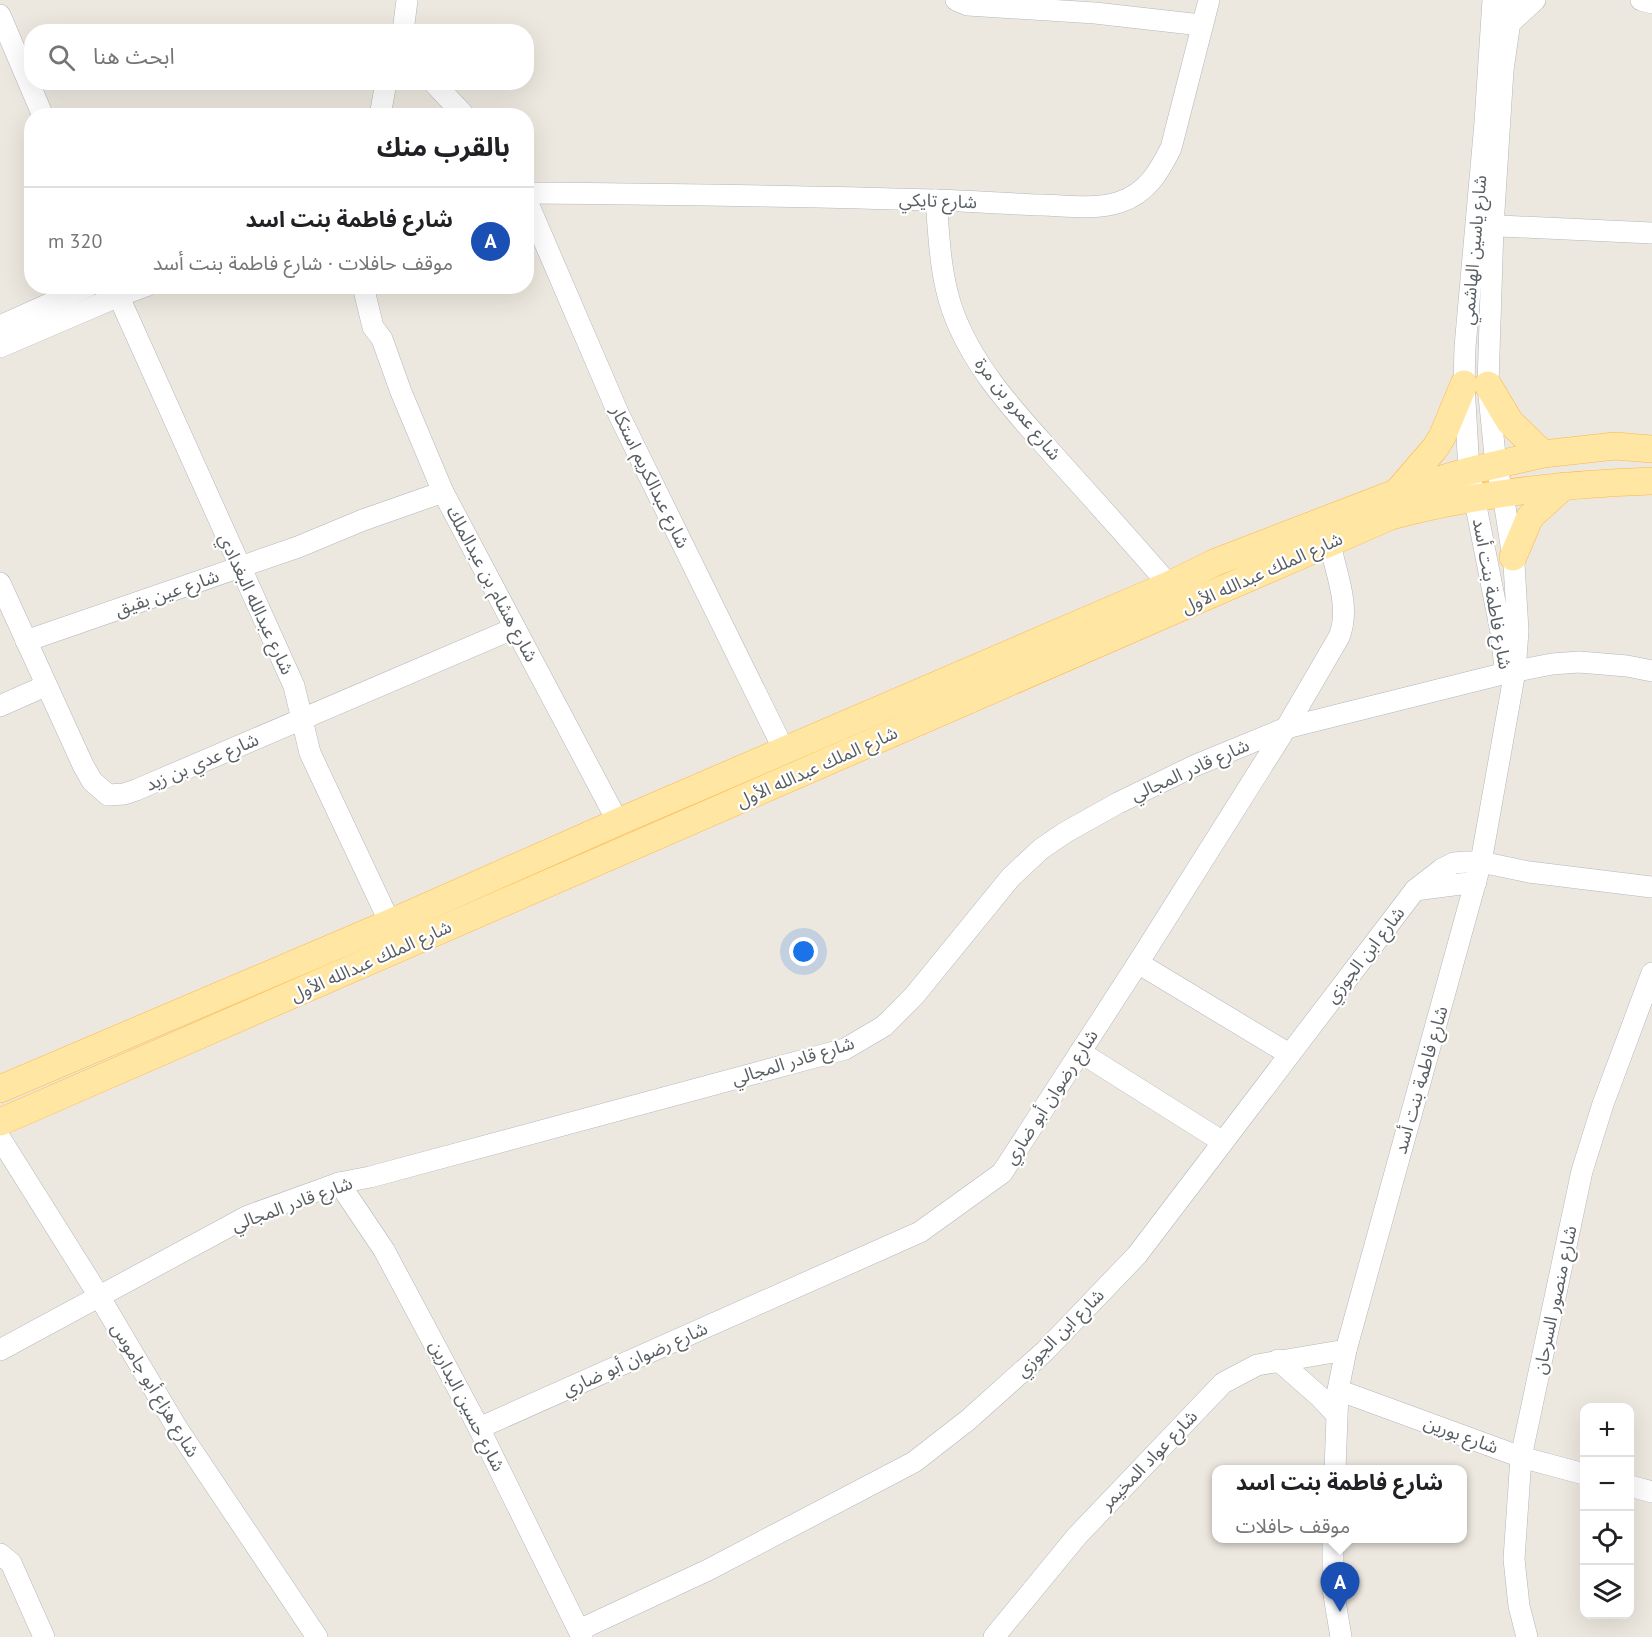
<!DOCTYPE html>
<html lang="ar">
<meta charset="utf-8">
<style>
:root{--surface:#fff;--page:#f6f6f6;--text:#202124;--muted:#757577;--line:#e0e0e0;--accent:#db2777}
body{margin:0;font-family:"PT Sans","Noto Sans Arabic",sans-serif;background:var(--page);color:var(--text);direction:rtl}
.controls{position:absolute;right:18px;bottom:18px;display:grid;overflow:hidden;border-radius:12px;box-shadow:0 6px 24px #0002}
.controls button{width:54px;height:54px;display:grid;place-items:center;padding:0;border:0;border-bottom:2px solid var(--line);background:var(--surface);color:var(--text);font:30px sans-serif}
.you{position:absolute;left:804px;top:952px;width:21px;height:21px;margin:-15px;border:4px solid #fff;border-radius:50%;background:#1a73e8;box-shadow:0 0 0 9px #1a73e833}
.badge{display:grid;place-items:center;width:39px;height:39px;border-radius:50%;background:var(--accent);color:#fff;font-size:20px;font-weight:700}
.pin{position:absolute;translate:-50% -50px;filter:drop-shadow(0 2px 3px #0008)}
.pin::after{content:'';position:absolute;top:32px;width:21px;height:18px;background:inherit;clip-path:polygon(0 0,100% 0,50% 100%)}
.popup{position:absolute;left:1212px;top:1465px;width:255px;height:78px;box-sizing:border-box;display:grid;place-content:center;border-radius:12px;background:var(--surface);filter:drop-shadow(0 2px 4px #0005);font-size:20px;white-space:nowrap;color:var(--muted)}
.popup b{font-size:22px;color:var(--text)}
.popup::after{content:'';position:absolute;left:50%;top:100%;margin-left:-12px;border:12px solid transparent;border-top-color:var(--surface)}
.list{margin:0;padding:0;list-style:none}
h2{display:flex;justify-content:space-between;align-items:center;height:78px;margin:0;padding:0 24px;font-size:26px}
h2 small{font-size:20px;font-weight:400;color:var(--muted)}
.list li{display:grid;grid-template-columns:39px 1fr auto;gap:18px;align-items:center;box-sizing:border-box;height:108px;padding:0 24px;border-top:2px solid var(--line)}
.list b{display:block;font-size:22px;white-space:nowrap}
.list p{margin:0;font-size:20px;white-space:nowrap;color:var(--muted)}
.list em{font-size:20px;font-style:normal;color:var(--muted)}
.icon{flex:none;width:33px;height:33px;fill:none;stroke:currentColor;stroke-width:2;stroke-linecap:round;stroke-linejoin:round}
.map{position:relative;flex:none;width:1652px;height:1637px;overflow:hidden;direction:ltr}
.search{position:absolute;background:var(--surface);box-shadow:0 6px 24px #0002;left:24px;top:24px;width:510px;height:66px;display:flex;align-items:center;gap:15px;box-sizing:border-box;padding:0 21px;border-radius:24px;color:var(--muted);font-size:22px}
.panel{position:absolute;background:var(--surface);box-shadow:0 6px 24px #0002;left:24px;top:108px;width:510px;height:186px;border-radius:24px;direction:rtl}
.map>svg:first-child{display:block}
.lines{fill:none;stroke-linecap:round;stroke-linejoin:round}
.minor-casing{stroke:#b2b7bc;stroke-width:22}
.major-casing{stroke:#ffb646;stroke-width:28}
.minor{stroke:#fff;stroke-width:21}
.major{stroke:#ffe6a2;stroke-width:27}
.labels{text-anchor:middle;stroke-width:4.5;stroke-linejoin:round;paint-order:stroke}
.street-label{font-size:18px;fill:#585e62;stroke:#fff}
</style>
<div class="map">
<svg width="1652" height="1637" viewBox="0 0 1652 1637">
<rect width="100%" height="100%" fill="#ede8df"/>
<g class="lines">
<defs>
<g id="minor">
<polyline points="956,0 968,5 1095,13 1201,25"/>
<polyline points="1493,0 1485,123 1465,347 1464,384 1469,471 1501,632 1505,668"/>
<polyline points="1641,0 1652,3"/>
<polyline points="0,15 43,116"/>
<polyline points="1509,24 1535,0"/>
<polyline points="403,32 407,0"/>
<polyline points="433,82 465,116"/>
<polyline points="380,116 386,82"/>
<path d="M526,193c137,1 273,3 409,7 36,1 72,4 108,5 25,1 53,5 77,-3 27,-9 39,-30 51,-54l38,-148"/>
<polyline points="526,199 619,415 784,750"/>
<path d="M936,200c3,36 4,74 16,109 21,60 66,106 107,152 37,41 74,82 110,124"/>
<polyline points="1479,225 1652,233"/>
<polyline points="114,286 294,686 310,753 390,923"/>
<polyline points="363,286 373,327 382,339 401,392 443,492 618,822"/>
<polyline points="0,326 89,286"/>
<polyline points="0,347 119,296 146,286"/>
<polyline points="0,583 83,765 92,781 108,795 124,794 136,790 515,628"/>
<polyline points="26,641 298,547 363,520 443,492"/>
<polyline points="0,706 45,686"/>
<polyline points="1415,890 1476,882"/>
<polyline points="1138,963 1289,1054"/>
<polyline points="1080,1052 1223,1142"/>
<polyline points="0,1138 99,1296 177,1428 317,1637"/>
<polyline points="339,1183 384,1250 479,1428 582,1637"/>
<polyline points="0,1350 248,1216 339,1183 370,1177 845,1049 884,1026 914,996 1011,877 1041,849 1066,832 1118,803 1194,766 1286,728 1506,673 1552,664 1579,662 1627,666 1652,671"/>
<polyline points="1278,1360 1319,1396 1336,1414"/>
<polyline points="1338,1390 1521,1457 1584,1474"/>
<path d="M479,1428l441,-196 82,-59 136,-210 148,-235 53,-91c12,-29 -3,-64 -9,-93"/>
<polyline points="1335,1470 1338,1390 1346,1350 1481,862 1515,671 1518,631 1514,564 1503,494 1496,466 1488,385 1493,226 1503,70 1513,0"/>
<polyline points="1630,1486 1652,1492"/>
<polyline points="1333,1538 1333,1589 1341,1637"/>
<polyline points="0,1554 11,1563 44,1637"/>
<polyline points="579,1630 708,1570 914,1462 968,1420 1045,1351 1137,1255 1415,890 1442,869 1454,863 1466,862 1481,862 1529,872 1652,887"/>
<polyline points="994,1637 1077,1536 1223,1383 1257,1365 1346,1350"/>
<polyline points="1527,1637 1519,1606 1514,1559 1521,1457 1582,1171 1603,1104 1652,973"/>
</g>
<g id="major">
<polyline points="1488,385 1510,422 1543,454"/>
<polyline points="1398,491 1435,448 1442,437 1464,384"/>
<polyline points="1513,557 1530,517 1564,486"/>
<polyline points="0,1089 390,923 618,822 1169,585 1216,562 1398,492 1469,471 1543,454 1615,446 1652,449"/>
<path d="M0,1122l1391,-606c85,-23 174,-32 261,-35"/>
</g>
</defs>
<!-- minor casing -->
<use href="#minor" class="minor-casing"/>
<!-- major casing -->
<use href="#major" class="major-casing"/>
<!-- minor -->
<use href="#minor" class="minor"/>
<!-- major -->
<use href="#major" class="major"/>
</g>
<g class="labels">
<!-- street labels -->
<g class="street-label">
<text transform="translate(938 201) rotate(2)" y="6">شارع تايكي</text>
<text transform="translate(1474 250) rotate(-85)" y="6">شارع ياسين الهاشمي</text>
<text transform="translate(1018 409) rotate(51)" y="6">شارع عمرو بن مرة</text>
<text transform="translate(650 477) rotate(64)" y="6">شارع عبدالكريم استكار</text>
<text transform="translate(1262 573) rotate(-24)" y="6">شارع الملك عبدالله الأول</text>
<text transform="translate(492 584) rotate(62)" y="6">شارع هشام بن عبدالملك</text>
<text transform="translate(167 593) rotate(-19)" y="6">شارع عين بقيق</text>
<text transform="translate(1492 594) rotate(80)" y="6">شارع فاطمة بنت أسد</text>
<text transform="translate(256 604) rotate(65)" y="6">شارع عبدالله البغدادي</text>
<text transform="translate(202 762) rotate(-23)" y="6">شارع عدي بن زيد</text>
<text transform="translate(817 767) rotate(-24)" y="6">شارع الملك عبدالله الأول</text>
<text transform="translate(1190 770) rotate(-24)" y="6">شارع قادر المجالي</text>
<text transform="translate(1365 955) rotate(-52)" y="6">شارع ابن الجوزي</text>
<text transform="translate(371 961) rotate(-24)" y="6">شارع الملك عبدالله الأول</text>
<text transform="translate(793 1061) rotate(-17)" y="6">شارع قادر المجالي</text>
<text transform="translate(1421 1080) rotate(-74)" y="6">شارع فاطمة بنت أسد</text>
<text transform="translate(1051 1097) rotate(-57)" y="6">شارع رضوان أبو ضاري</text>
<text transform="translate(292 1204) rotate(-20)" y="6">شارع قادر المجالي</text>
<text transform="translate(1555 1300) rotate(-78)" y="6">شارع منصور السرحان</text>
<text transform="translate(1060 1333) rotate(-45)" y="6">شارع ابن الجوزي</text>
<text transform="translate(635 1359) rotate(-24)" y="6">شارع رضوان أبو ضاري</text>
<text transform="translate(155 1390) rotate(59)" y="6">شارع هزاع أبو جاموس</text>
<text transform="translate(467 1406) rotate(63)" y="6">شارع حسين البدارين</text>
<text transform="translate(1461 1435) rotate(20)" y="6">شارع بورين</text>
<text transform="translate(1149 1460) rotate(-46)" y="6">شارع عواد المخيمر</text>
</g>
</g>
</svg>
<div class="controls">
<button>+</button>
<button>−</button>
<button><svg class="icon" aria-label="locate" viewBox="0 0 24 24"><circle cx="12" cy="12" r="6"/><path d="M12 2v4M12 18v4M2 12h4M18 12h4"/></svg></button>
<button><svg class="icon" aria-label="layers" viewBox="0 0 24 24"><path d="M12 4l9 5-9 5-9-5zM3 14l9 5 9-5"/></svg></button>
</div>
<div class="you"></div>
<div class="pin badge" style="left:1340px;top:1612px;background:#1a4fb4">A</div>
<div class="popup"><b>شارع فاطمة بنت اسد</b>موقف حافلات</div>
<div class="search"><svg class="icon" aria-label="search" viewBox="0 0 24 24"><circle cx="10" cy="10" r="6"/><path d="M15 15l6 6"/></svg>ابحث هنا</div>
<section class="panel">
<h2>بالقرب منك<small></small></h2>
<ul class="list">
<li><span class="badge" style="background:#1a4fb4">A</span><div><b>شارع فاطمة بنت اسد</b><p>موقف حافلات · شارع فاطمة بنت أسد</p></div><em>320 m</em></li>
</ul>
</section>
</div>
